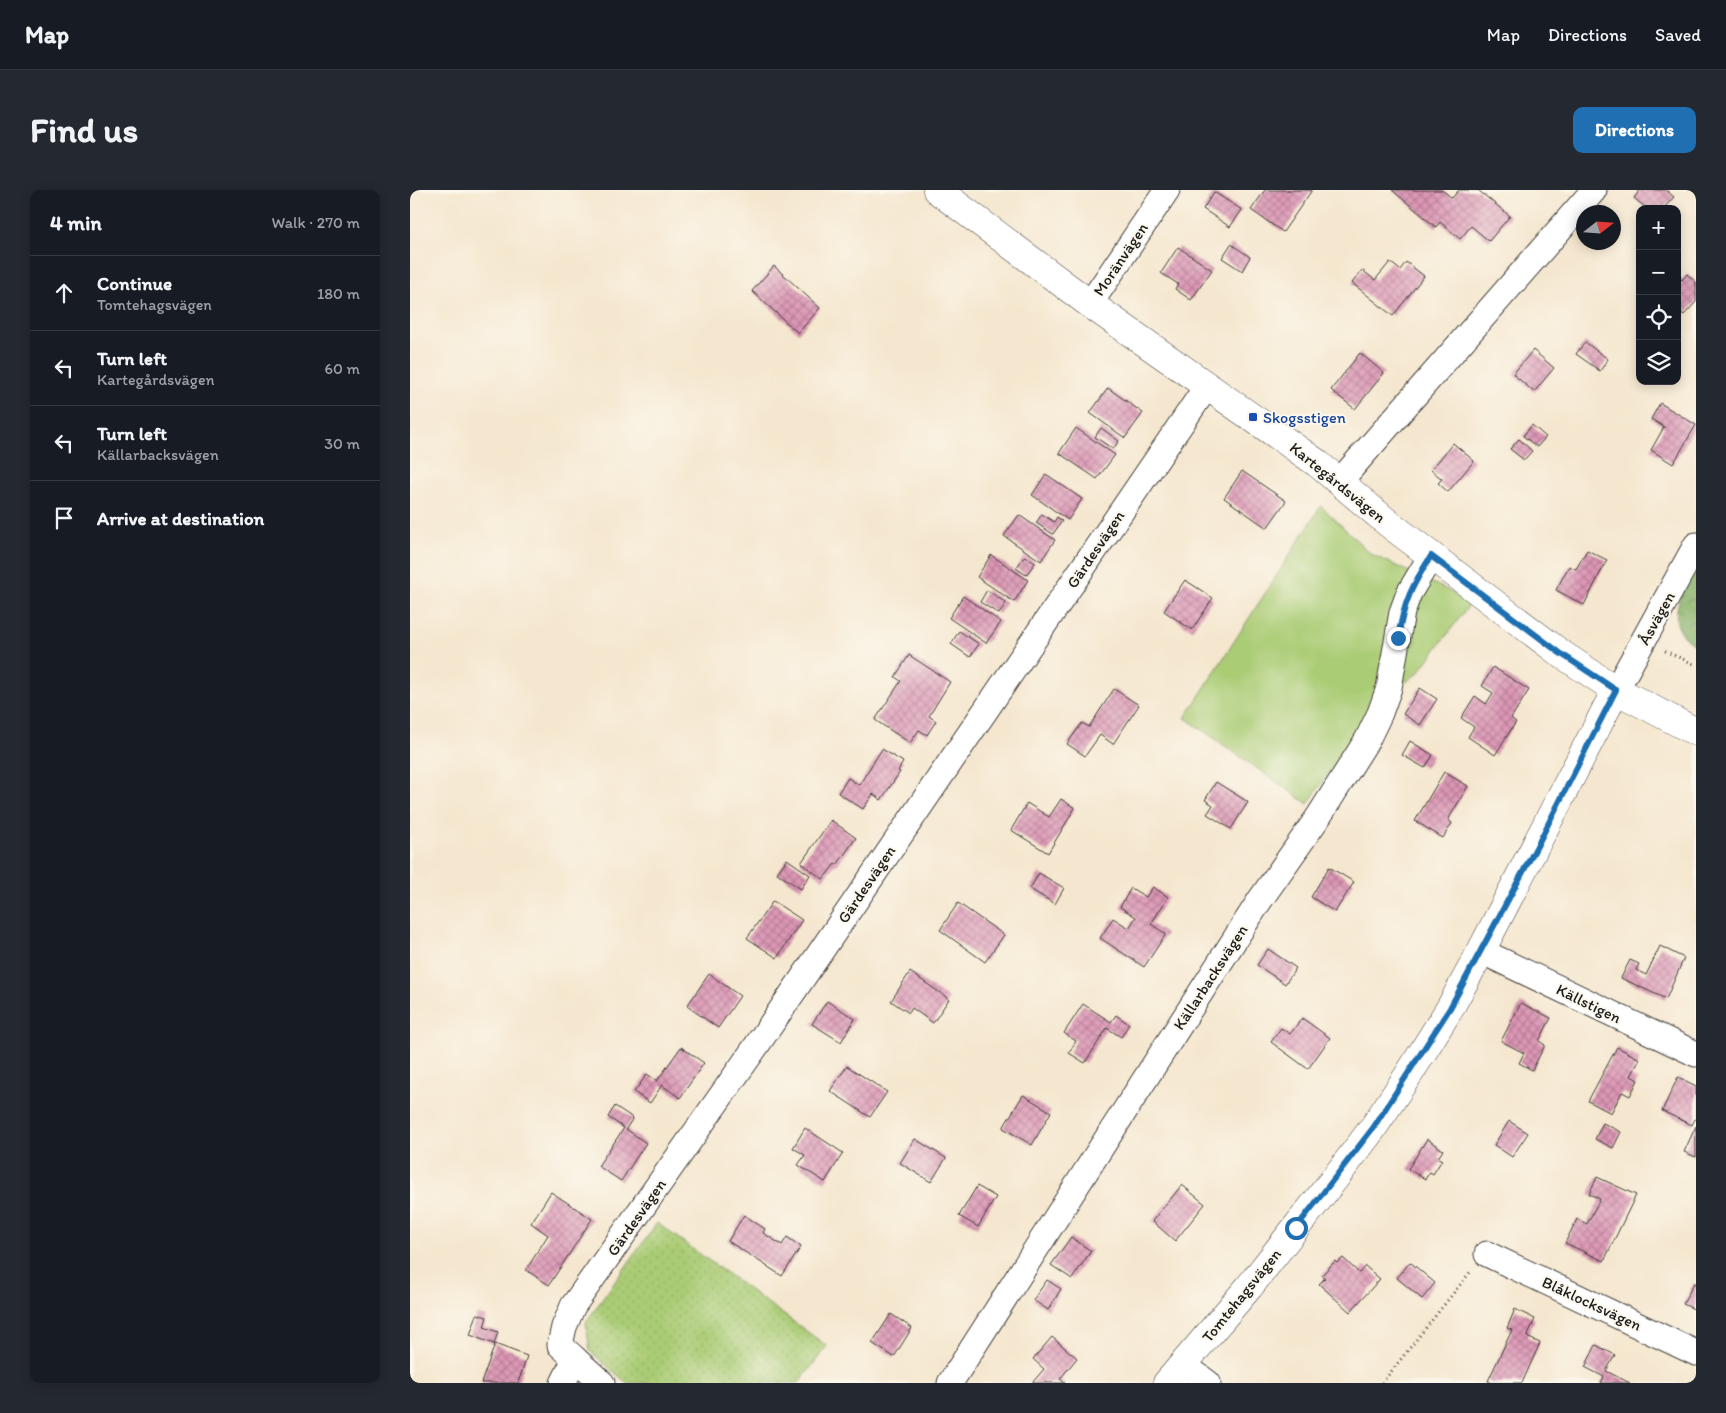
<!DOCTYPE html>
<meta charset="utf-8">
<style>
:root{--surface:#171b24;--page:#242831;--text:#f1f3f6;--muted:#9ea1a6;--line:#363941;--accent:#1f6fb2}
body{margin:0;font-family:Itim,sans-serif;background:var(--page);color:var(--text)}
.controls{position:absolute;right:15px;top:15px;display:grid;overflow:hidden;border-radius:10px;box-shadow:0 2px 12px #0003}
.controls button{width:45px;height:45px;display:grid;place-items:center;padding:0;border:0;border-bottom:1px solid var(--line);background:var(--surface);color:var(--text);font:25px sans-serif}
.compass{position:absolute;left:1166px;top:15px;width:45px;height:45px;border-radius:50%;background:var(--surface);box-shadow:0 2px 12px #0003;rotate:73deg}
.stop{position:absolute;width:15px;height:15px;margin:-11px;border:4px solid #1f6fb2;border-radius:50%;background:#fff}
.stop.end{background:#1f6fb2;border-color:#fff;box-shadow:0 1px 5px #0008}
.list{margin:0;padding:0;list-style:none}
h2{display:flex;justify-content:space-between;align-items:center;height:65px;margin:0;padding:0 20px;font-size:21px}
h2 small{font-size:16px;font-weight:400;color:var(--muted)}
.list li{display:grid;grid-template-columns:32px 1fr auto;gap:15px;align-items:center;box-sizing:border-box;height:75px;padding:0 20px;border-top:1px solid var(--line)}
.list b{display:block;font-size:19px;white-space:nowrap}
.list p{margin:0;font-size:16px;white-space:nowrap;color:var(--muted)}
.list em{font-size:16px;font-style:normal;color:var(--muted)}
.icon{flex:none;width:28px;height:28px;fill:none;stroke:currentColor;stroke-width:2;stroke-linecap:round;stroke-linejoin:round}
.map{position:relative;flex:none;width:1286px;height:1193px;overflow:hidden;border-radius:10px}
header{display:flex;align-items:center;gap:30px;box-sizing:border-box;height:70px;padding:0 25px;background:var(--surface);border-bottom:1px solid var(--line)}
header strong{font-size:24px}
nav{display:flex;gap:28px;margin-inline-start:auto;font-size:18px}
.intro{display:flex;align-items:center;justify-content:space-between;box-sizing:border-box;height:120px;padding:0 30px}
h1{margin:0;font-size:35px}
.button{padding:12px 22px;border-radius:10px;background:var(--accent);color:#fff;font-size:18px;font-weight:700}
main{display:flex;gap:30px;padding:0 30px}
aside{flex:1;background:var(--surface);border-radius:10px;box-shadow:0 2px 12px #0003}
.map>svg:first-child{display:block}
.grass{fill:#aacc75;stroke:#637448}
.forest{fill:url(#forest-crowns);stroke:#526641}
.park{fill:url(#park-dots);stroke:#637448}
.building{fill:url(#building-cross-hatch)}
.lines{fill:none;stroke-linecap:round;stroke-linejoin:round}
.street-casing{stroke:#3d3a37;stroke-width:27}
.secondary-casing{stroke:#3d3a37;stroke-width:29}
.path{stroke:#3d3a37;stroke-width:3;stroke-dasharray:1 4;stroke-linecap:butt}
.street{stroke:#fff;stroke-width:25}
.secondary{stroke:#fff;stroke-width:28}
.route{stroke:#1f6fb2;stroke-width:6}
.transit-dot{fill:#1a4fb4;stroke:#fbf7ec;stroke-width:2}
.labels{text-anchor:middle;stroke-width:4;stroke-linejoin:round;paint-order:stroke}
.street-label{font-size:16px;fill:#1c1c1c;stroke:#fbf7ec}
.transit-label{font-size:16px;fill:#164399;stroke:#fbf7ec;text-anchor:start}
</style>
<header>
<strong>Map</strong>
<nav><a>Map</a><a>Directions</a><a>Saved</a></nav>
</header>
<div class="intro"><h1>Find us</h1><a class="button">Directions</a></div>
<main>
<aside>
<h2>4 min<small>Walk · 270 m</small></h2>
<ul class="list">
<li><svg class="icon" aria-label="ahead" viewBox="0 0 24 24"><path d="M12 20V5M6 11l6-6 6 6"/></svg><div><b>Continue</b><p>Tomtehagsvägen</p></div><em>180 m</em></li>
<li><svg class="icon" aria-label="left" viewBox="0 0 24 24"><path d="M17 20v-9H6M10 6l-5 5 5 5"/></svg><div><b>Turn left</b><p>Kartegårdsvägen</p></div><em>60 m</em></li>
<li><svg class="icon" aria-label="left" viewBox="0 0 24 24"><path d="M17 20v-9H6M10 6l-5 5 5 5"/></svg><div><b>Turn left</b><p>Källarbacksvägen</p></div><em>30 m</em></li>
<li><svg class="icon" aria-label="arrive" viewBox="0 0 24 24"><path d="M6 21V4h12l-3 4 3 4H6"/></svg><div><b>Arrive at destination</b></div></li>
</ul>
</aside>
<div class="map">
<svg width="1286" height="1193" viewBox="0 0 1286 1193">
<defs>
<pattern id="forest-crowns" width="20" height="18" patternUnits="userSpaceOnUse" patternTransform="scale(1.25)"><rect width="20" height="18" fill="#87b066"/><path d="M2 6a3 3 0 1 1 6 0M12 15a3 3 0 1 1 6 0" fill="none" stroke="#6e8e53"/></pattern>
<pattern id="park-dots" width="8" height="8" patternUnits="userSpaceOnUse" patternTransform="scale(1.25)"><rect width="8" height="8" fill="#aacc75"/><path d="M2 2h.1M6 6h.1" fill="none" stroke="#92af65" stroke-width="1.8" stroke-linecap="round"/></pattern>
<pattern id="building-cross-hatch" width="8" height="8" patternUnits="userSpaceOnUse" patternTransform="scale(1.25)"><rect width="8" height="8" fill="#dd97b6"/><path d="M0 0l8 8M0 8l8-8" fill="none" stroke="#b27a93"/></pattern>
</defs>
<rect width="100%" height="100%" fill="#fbf7ec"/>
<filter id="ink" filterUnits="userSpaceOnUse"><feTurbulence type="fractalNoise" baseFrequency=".02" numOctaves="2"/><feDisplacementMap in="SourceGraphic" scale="10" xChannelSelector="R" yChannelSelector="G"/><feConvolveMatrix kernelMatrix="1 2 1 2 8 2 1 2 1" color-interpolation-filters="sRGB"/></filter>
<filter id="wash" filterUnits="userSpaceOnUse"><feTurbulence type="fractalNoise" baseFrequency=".0096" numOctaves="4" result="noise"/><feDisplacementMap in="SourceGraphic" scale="20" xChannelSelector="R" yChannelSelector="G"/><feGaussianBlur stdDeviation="1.12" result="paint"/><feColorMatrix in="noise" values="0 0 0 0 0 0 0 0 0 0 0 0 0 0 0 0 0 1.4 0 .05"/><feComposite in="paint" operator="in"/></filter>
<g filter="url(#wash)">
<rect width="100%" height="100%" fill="#f5e7cf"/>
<!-- grass -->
<polygon class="grass" points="911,316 961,364 1035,399 1060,414 1009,482 960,520 898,614 775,528"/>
<!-- forest -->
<path class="forest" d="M1286,374v82c-36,-20 -14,-55 0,-82z"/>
<!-- park -->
<polygon class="park" points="247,1033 417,1156 389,1193 217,1193 180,1161 176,1132"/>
<g id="blocks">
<!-- building -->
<g class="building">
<polygon points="855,0 902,0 873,42 841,20"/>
<polygon points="982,0 1032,0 1042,8 1049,0 1068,0 1100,26 1079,51 1061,36 1050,49 1030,32 1026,37"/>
<polygon points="1230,0 1256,0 1264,7 1253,19 1237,19 1224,8"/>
<polygon points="804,2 832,20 820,37 793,19"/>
<polygon points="821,54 840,67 832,81 812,68"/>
<polygon points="768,57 802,80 781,110 765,99 768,94 751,83"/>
<polygon points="980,72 990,80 996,72 1014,86 983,126 942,93 952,80 965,90"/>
<polygon points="364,76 410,118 388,143 342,101"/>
<polygon points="1277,84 1286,92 1286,112 1274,125 1267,120 1267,86 1272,90"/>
<polygon points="1175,152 1198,169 1190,181 1166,164"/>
<polygon points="1123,160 1144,178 1124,202 1103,184"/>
<polygon points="950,163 974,183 945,219 921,200"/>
<polygon points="698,198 733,223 715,248 680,223"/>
<polygon points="1250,213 1286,235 1263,274 1241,260 1254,237 1241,229"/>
<polygon points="1122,235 1136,247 1127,257 1113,246"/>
<polygon points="666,238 705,265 687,289 649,263"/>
<polygon points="691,238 709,251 703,259 685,247"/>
<polygon points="1109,249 1122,261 1114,270 1100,259"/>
<polygon points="1043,253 1064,271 1038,302 1028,293 1032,289 1021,280"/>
<polygon points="832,281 876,311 857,338 814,308"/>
<polygon points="636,284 672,309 658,330 622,305"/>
<polygon points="632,324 644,332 647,327 652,331 643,344 626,333"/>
<polygon points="609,325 645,350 631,371 594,346"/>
<polygon points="1177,360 1197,370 1174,415 1146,400 1159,376 1166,379"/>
<polygon points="581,365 618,390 604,412 567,387"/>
<polygon points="615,366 625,373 616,385 606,378"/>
<polygon points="775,390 803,408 782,440 754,421"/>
<polygon points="577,400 596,413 589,424 570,412"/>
<polygon points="553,406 591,432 576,453 539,428"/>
<polygon points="549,441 569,454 560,467 541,454"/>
<polygon points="499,465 540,492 519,526 526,531 517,545 509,540 500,553 465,530 491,491 485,487"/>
<polygon points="1083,477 1119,500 1101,528 1106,532 1085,565 1058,547 1064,537 1051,528 1065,506 1076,514 1083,503 1072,496"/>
<polygon points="1010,498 1027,509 1010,535 993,524"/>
<polygon points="704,499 729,515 703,554 690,545 675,566 657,554 672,533 679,537"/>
<polygon points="1000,551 1023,565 1015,578 992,565"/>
<polygon points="472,559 493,572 488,581 490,582 471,610 463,604 453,619 428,603 438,588 449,595"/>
<polygon points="1034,582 1058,596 1038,630 1042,633 1033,648 1005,631"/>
<polygon points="806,592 838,612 821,639 797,624 803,615 795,610"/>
<polygon points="651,609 665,618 638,663 601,640 617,613 639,627"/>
<polygon points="421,630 446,648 427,675 425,674 413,689 391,673"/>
<polygon points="377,669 400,685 391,699 367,683"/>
<polygon points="919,677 944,692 925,722 901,707"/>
<polygon points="629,683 654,698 645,714 620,699"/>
<polygon points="743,697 758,707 741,734 756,744 734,777 690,748 703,728 719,738 726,727 710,717 721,698 736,707"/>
<polygon points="363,711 392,730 367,768 337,748"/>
<polygon points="548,713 594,745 575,772 530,740"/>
<polygon points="1250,756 1274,768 1256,809 1211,788 1220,770 1229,774 1226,780 1236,785"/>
<polygon points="858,759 886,778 875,794 847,775"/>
<polygon points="500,782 539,809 523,833 502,818 499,823 481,811"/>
<polygon points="299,784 330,806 308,838 277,816"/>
<polygon points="417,811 445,829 431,852 402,834"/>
<polygon points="1111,813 1141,828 1129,851 1135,855 1122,880 1109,873 1114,863 1091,851"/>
<polygon points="673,814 701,832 706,825 719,834 711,847 697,838 675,873 659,863 666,851 654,843"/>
<polygon points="892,828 920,848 898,879 861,852 871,838 880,844"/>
<polygon points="271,857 294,873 270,908 252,895 240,913 224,902 237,884 247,891"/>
<polygon points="1207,857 1230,869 1221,886 1228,890 1220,906 1212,902 1201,923 1178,911"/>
<polygon points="437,876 477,902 460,927 420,901"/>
<polygon points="1268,887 1286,896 1286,927 1282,935 1252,921"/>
<polygon points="613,905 641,922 622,955 593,938"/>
<polygon points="205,916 223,928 216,939 236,953 211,991 188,976 214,938 198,927"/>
<polygon points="1099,931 1118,943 1102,967 1084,955"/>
<polygon points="1193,933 1211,942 1203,958 1185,949"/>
<polygon points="1286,936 1286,967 1274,962"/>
<polygon points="395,938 433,963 415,992 388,975 395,965 383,958"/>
<polygon points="505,949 536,968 521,992 490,973"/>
<polygon points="1017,949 1033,960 1028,968 1032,970 1023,984 1020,982 1015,989 998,979"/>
<polygon points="1187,987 1226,1005 1194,1071 1155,1053 1167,1029 1177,1034 1190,1009 1179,1004"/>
<polygon points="772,995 795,1014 765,1051 742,1031"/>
<polygon points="567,996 586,1007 568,1037 549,1026"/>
<polygon points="141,1002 182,1029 139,1095 116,1080 138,1045 121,1033"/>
<polygon points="334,1025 355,1039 353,1043 372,1055 377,1047 391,1057 372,1086 318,1051"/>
<polygon points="661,1047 681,1061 662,1089 641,1075"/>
<polygon points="933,1068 949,1083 955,1076 970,1089 940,1122 909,1094 915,1088 912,1085 925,1071 927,1073"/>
<polygon points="1000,1072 1025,1093 1012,1109 987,1088"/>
<polygon points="637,1090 651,1099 638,1120 623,1110"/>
<polygon points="1284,1093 1286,1094 1286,1120 1273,1114"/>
<polygon points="1105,1119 1125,1129 1117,1147 1130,1153 1112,1193 1082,1193 1078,1191 1102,1140 1097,1138"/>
<polygon points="67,1124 77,1127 74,1137 88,1142 84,1154 60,1145"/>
<polygon points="481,1124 502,1138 484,1167 462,1153"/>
<polygon points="642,1147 667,1168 650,1189 655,1193 622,1193 634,1179 623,1169"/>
<polygon points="85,1154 117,1166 108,1193 71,1193"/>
<polygon points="1186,1155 1205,1165 1196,1181 1220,1193 1191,1193 1194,1187 1175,1177"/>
</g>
</g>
</g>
<g filter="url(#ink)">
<use href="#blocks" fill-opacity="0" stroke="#3d3a37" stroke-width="1"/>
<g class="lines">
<defs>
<g id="street">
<polyline points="680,114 757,0"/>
<polyline points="930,291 1184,0"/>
<polyline points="1206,500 1286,355"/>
<polyline points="1071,761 1286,864"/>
<polyline points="1077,1064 1286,1163"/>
<polyline points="165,1169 192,1193"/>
<polyline points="774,1175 798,1193"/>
<polyline points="153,1193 165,1169 150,1155 154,1137 163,1116 347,855 797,196"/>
<polyline points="540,1193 850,710 909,626 957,550 970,523 979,498 992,422 999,403 1021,366"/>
</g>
<g id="secondary">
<polyline points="527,0 680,114 907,273 978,333 1150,463 1206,500 1286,542"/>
<polyline points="757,1193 839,1097 925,988 963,938 999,884 1040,818 1071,761 1206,500"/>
</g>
</defs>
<!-- street casing -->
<use href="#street" class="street-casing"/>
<!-- secondary casing -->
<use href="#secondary" class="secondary-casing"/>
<!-- path -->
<g class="path">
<polyline points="1255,461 1286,475"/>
<polyline points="972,1193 1061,1081"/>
</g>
<!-- street -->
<use href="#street" class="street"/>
<!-- secondary -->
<use href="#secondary" class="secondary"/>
</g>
</g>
<g class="lines" filter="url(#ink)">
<!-- route -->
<path class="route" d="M886,1038l77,-100 77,-120 88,-164 78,-154 -56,-37 -129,-97c-19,30 -27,45 -33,82"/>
</g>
<!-- markers -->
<rect class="transit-dot" x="838" y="222" width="10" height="10" rx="2.5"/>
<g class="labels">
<!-- street labels -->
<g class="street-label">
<text transform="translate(710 69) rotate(-56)" y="6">Moränvägen</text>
<text transform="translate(928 292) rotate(39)" y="6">Kartegårdsvägen</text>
<text transform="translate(685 359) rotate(-56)" y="6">Gärdesvägen</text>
<text transform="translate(1246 428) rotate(-61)" y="6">Åsvägen</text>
<text transform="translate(456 694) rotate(-56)" y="6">Gärdesvägen</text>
<text transform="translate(800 787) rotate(-57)" y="6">Källarbacksvägen</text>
<text transform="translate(1179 813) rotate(26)" y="6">Källstigen</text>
<text transform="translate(226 1027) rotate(-55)" y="6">Gärdesvägen</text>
<text transform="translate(831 1105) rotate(-51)" y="6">Tomtehagsvägen</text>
<text transform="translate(1182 1113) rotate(25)" y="6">Blåklocksvägen</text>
</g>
<!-- transit labels -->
<g class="transit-label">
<text x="853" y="233">Skogsstigen</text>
</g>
</g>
</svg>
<div class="controls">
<button>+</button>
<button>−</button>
<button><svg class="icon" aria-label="locate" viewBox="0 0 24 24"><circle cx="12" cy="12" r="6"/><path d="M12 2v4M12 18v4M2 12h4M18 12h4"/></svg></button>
<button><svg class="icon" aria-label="layers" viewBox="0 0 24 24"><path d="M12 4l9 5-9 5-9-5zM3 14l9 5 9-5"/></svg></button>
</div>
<svg class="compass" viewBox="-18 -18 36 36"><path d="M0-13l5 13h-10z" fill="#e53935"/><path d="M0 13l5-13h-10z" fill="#9ea1a6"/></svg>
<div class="stop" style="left:886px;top:1038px"></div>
<div class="stop end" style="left:988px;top:448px"></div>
</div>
</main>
